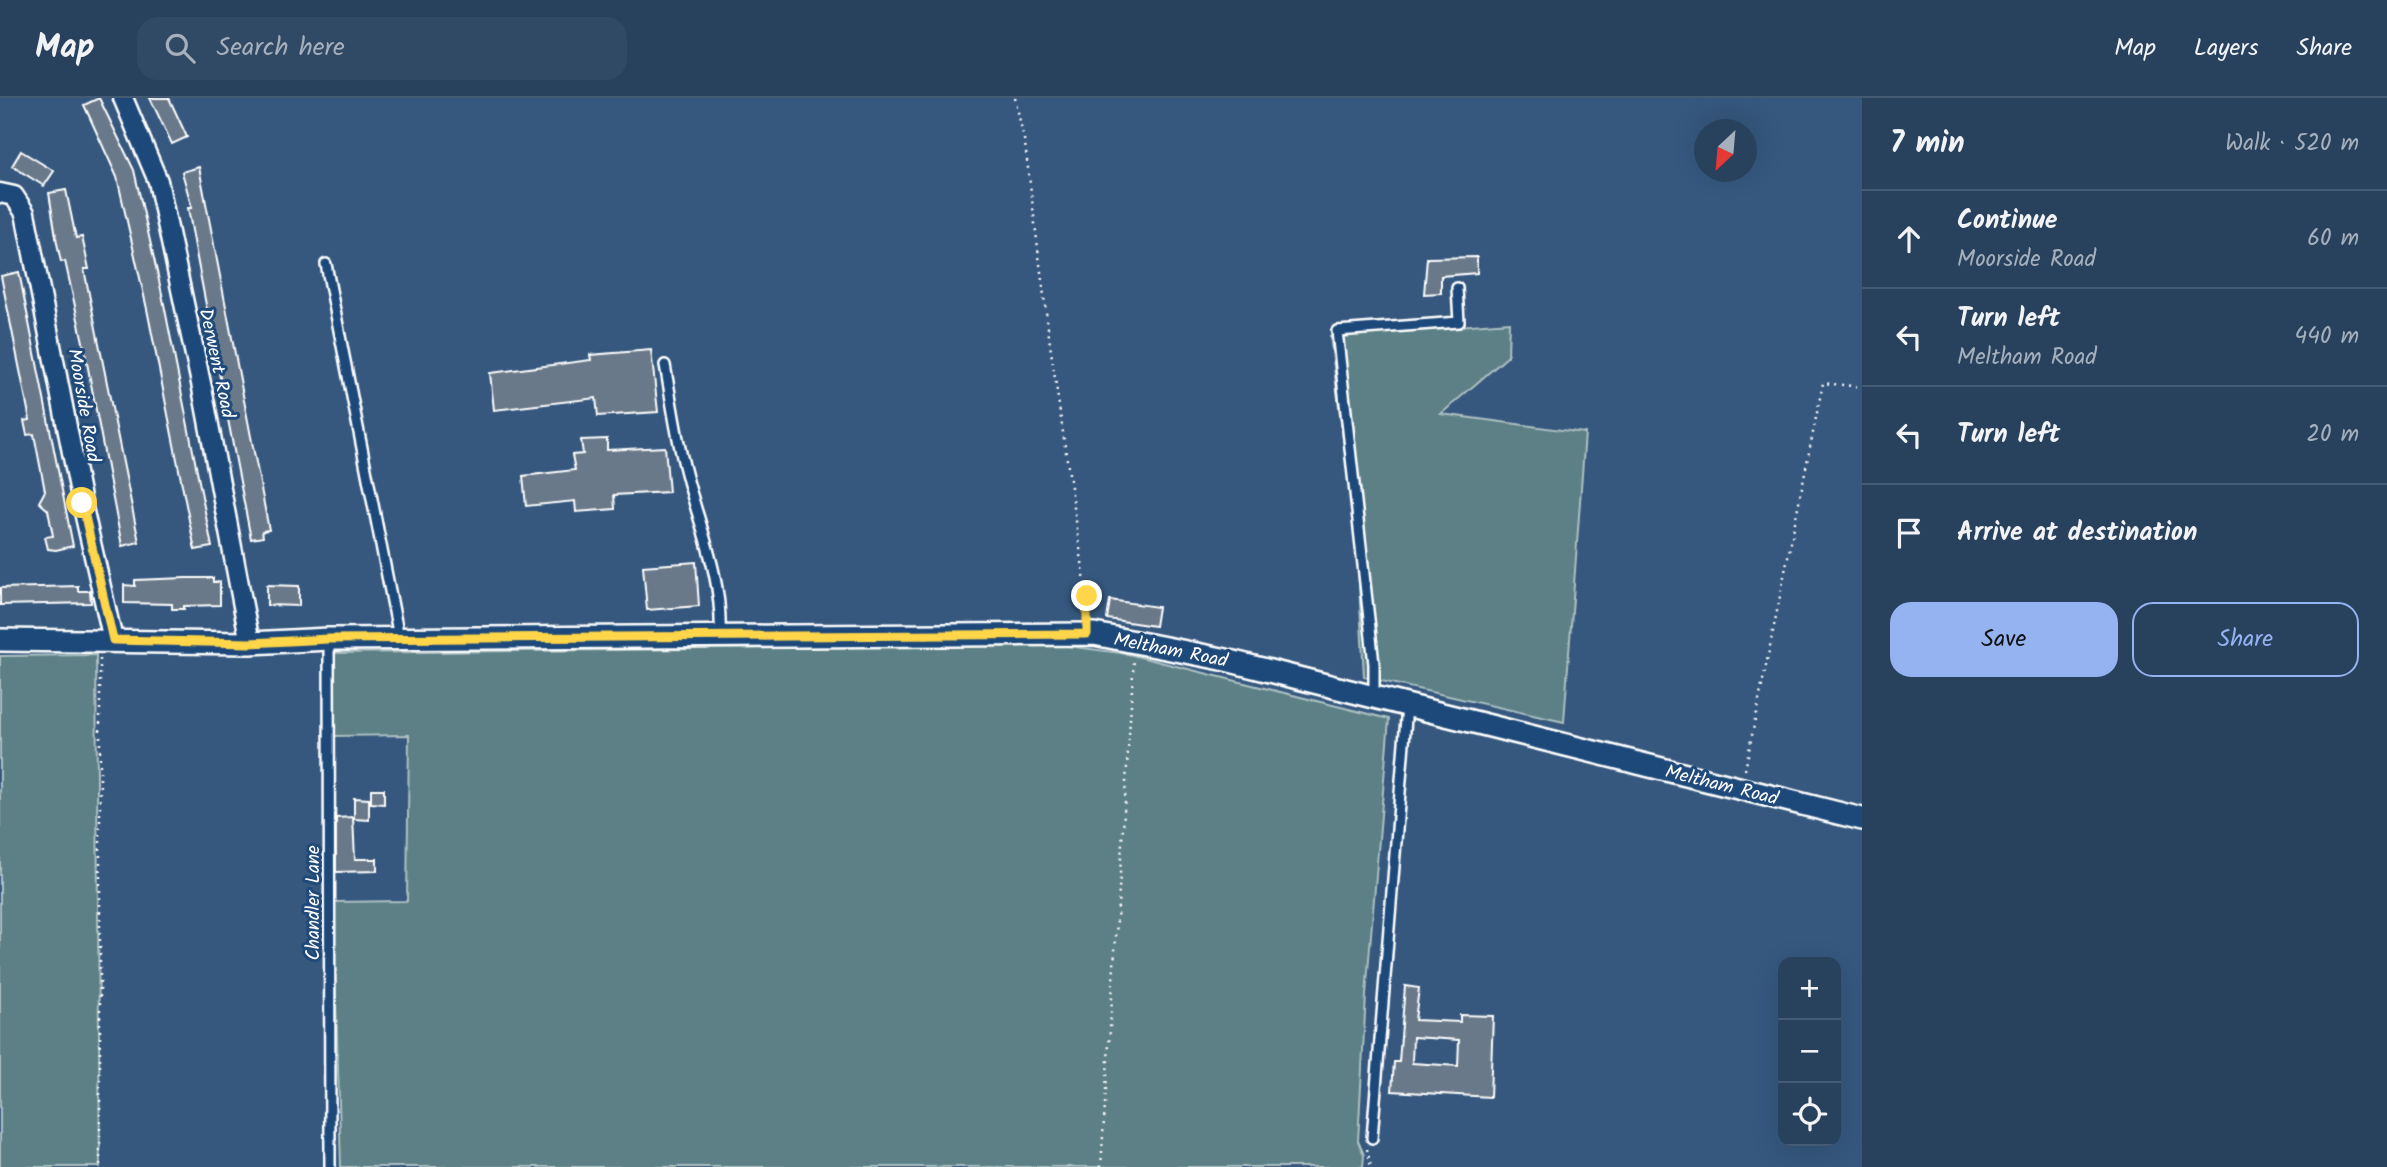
<!DOCTYPE html>
<meta charset="utf-8">
<style>
:root{--surface:#28425e;--page:#304964;--text:#f1f3f6;--muted:#a5b0bc;--line:#445b73;--accent:#95b2f1}
body{margin:0;font-family:Kalam,sans-serif;background:var(--page);color:var(--text)}
.controls{position:absolute;right:21px;bottom:21px;display:grid;overflow:hidden;border-radius:14px;box-shadow:0 7px 28px #0002}
.controls button{width:63px;height:63px;display:grid;place-items:center;padding:0;border:0;border-bottom:2px solid var(--line);background:var(--surface);color:var(--text);font:35px sans-serif}
.compass{position:absolute;left:1694px;top:21px;width:63px;height:63px;border-radius:50%;background:var(--surface);box-shadow:0 7px 28px #0002;rotate:206deg}
.stop{position:absolute;width:21px;height:21px;margin:-16px;border:5px solid #ffd54a;border-radius:50%;background:#fff}
.stop.end{background:#ffd54a;border-color:#fff;box-shadow:0 2px 7px #0008}
.list{margin:0;padding:0;list-style:none}
h2{display:flex;justify-content:space-between;align-items:center;height:91px;margin:0;padding:0 28px;font-size:30px}
h2 small{font-size:23px;font-weight:400;color:var(--muted)}
.list li{display:grid;grid-template-columns:46px 1fr auto;gap:21px;align-items:center;box-sizing:border-box;height:98px;padding:0 28px;border-top:2px solid var(--line)}
.list b{display:block;font-size:26px;white-space:nowrap}
.list p{margin:0;font-size:23px;white-space:nowrap;color:var(--muted)}
.list em{font-size:23px;font-style:normal;color:var(--muted)}
.actions{display:flex;gap:14px;padding:21px 28px}
.actions a{flex:1;padding:16px 0;border:2px solid var(--accent);border-radius:21px;text-align:center;font-size:24px;color:var(--accent)}
.actions .main{background:var(--accent);color:#111}
.icon{flex:none;width:38px;height:38px;fill:none;stroke:currentColor;stroke-width:2;stroke-linecap:round;stroke-linejoin:round}
.map{position:relative;flex:none;width:1862px;height:1069px;overflow:hidden}
header{display:flex;align-items:center;gap:42px;box-sizing:border-box;height:98px;padding:0 35px;background:var(--surface);border-bottom:2px solid var(--line)}
header strong{font-size:33px}
nav{display:flex;gap:38px;margin-inline-start:auto;font-size:24px}
.search{width:490px;height:63px;background:var(--page);display:flex;align-items:center;gap:18px;box-sizing:border-box;padding:0 24px;border-radius:21px;color:var(--muted);font-size:26px}
main{display:flex}
aside{flex:1;background:var(--surface)}
.map>svg:first-child{display:block}
.green{fill:#5b8085;stroke:#adc0c2;stroke-width:2}
.building{fill:#6a7989;stroke:#fff;stroke-width:2;fill-rule:evenodd}
.lines{fill:none;stroke-linecap:round;stroke-linejoin:round}
.service-casing{stroke:#fff;stroke-width:14}
.minor-casing{stroke:#fff;stroke-width:23}
.tertiary-casing{stroke:#fff;stroke-width:26}
.path{stroke:#fff;stroke-width:2.5;stroke-dasharray:2 5;stroke-linecap:butt}
.service{stroke:#1f4a7a;stroke-width:9}
.minor{stroke:#1f4a7a;stroke-width:18}
.tertiary{stroke:#1f4a7a;stroke-width:21}
.route{stroke:#ffd54a;stroke-width:9}
.labels{text-anchor:middle;stroke-width:6;stroke-linejoin:round;paint-order:stroke}
.street-label{font-size:19px;fill:#fff;stroke:#1f4a7a}
</style>
<header>
<strong>Map</strong>
<div class="search"><svg class="icon" aria-label="search" viewBox="0 0 24 24"><circle cx="10" cy="10" r="6"/><path d="M15 15l6 6"/></svg>Search here</div>
<nav><a>Map</a><a>Layers</a><a>Share</a></nav>
</header>
<main>
<div class="map">
<svg width="1862" height="1069" viewBox="0 0 1862 1069">
<rect width="100%" height="100%" fill="#36587e"/>
<filter id="ink" filterUnits="userSpaceOnUse"><feTurbulence type="fractalNoise" baseFrequency=".0143" numOctaves="2"/><feDisplacementMap in="SourceGraphic" scale="14" xChannelSelector="R" yChannelSelector="G"/><feConvolveMatrix kernelMatrix="1 2 1 2 8 2 1 2 1" color-interpolation-filters="sRGB"/></filter>
<g filter="url(#ink)">
<!-- green -->
<g class="green">
<polygon points="1509,224 1508,258 1441,316 1585,335 1564,624 1364,579 1357,450 1330,238"/>
<polygon points="1060,547 1128,556 1389,621 1366,897 1358,1043 1364,1057 1363,1069 341,1069 333,804 407,803 409,637 331,638 330,555"/>
<polygon points="96,557 100,1069 0,1069 0,558"/>
</g>
<!-- building -->
<g class="building">
<polygon points="99,0 134,72 162,196 212,449 195,452 147,211 117,79 84,7"/>
<polygon points="150,0 169,0 187,39 172,46"/>
<polygon points="21,53 54,73 44,88 12,68"/>
<polygon points="199,69 269,432 262,433 263,439 251,441 197,160 188,110 192,110 182,74"/>
<polygon points="66,92 76,140 82,139 89,171 84,171 139,444 122,448 83,244 65,163 61,164 57,145 49,95"/>
<polygon points="1477,159 1477,175 1441,178 1441,195 1424,196 1427,160"/>
<polygon points="19,174 73,448 56,452 48,451 45,439 53,438 48,412 39,404 45,393 34,336 27,337 24,323 30,322 1,178"/>
<polygon points="651,252 658,314 598,318 596,300 494,312 490,275 591,262 590,257"/>
<polygon points="607,341 607,352 665,349 669,394 614,397 615,411 576,414 575,403 526,408 523,378 575,372 572,357 583,356 581,342"/>
<polygon points="696,464 699,508 647,512 643,468"/>
<polygon points="186,480 213,480 213,484 220,484 220,507 184,508 184,511 172,511 172,506 124,505 124,487 135,488 135,482"/>
<polygon points="267,487 299,488 299,508 267,507"/>
<polygon points="78,488 78,493 90,493 91,505 0,507 0,490"/>
<polygon points="1110,502 1158,509 1155,528 1107,521"/>
<polygon points="371,691 384,691 384,706 371,705"/>
<polygon points="354,700 369,701 369,722 354,721"/>
<polygon points="353,719 355,761 377,761 377,773 336,774 336,720"/>
<path d="M1405,888l14,2 -4,32 45,2v-7l33,1 -3,81 -98,-6 2,-29h5zM1413,939l46,3 -1,26 -46,-3z"/>
</g>
<g class="lines">
<defs>
<g id="service">
<polyline points="326,166 399,539"/>
<path d="M665,267c6,32 10,65 18,96 13,58 40,113 37,174"/>
<polyline points="329,541 330,1069"/>
<polyline points="1374,599 1374,566 1337,233 1459,224 1457,190"/>
<polyline points="1372,1040 1407,608"/>
</g>
<g id="minor">
<polyline points="123,0 158,83 202,290 250,545"/>
<polyline points="0,95 14,98 25,115 82,405 113,542"/>
</g>
<polyline id="tertiary" points="0,542 250,545 329,541 1094,536 1222,561 1862,721"/>
</defs>
<!-- service casing -->
<use href="#service" class="service-casing"/>
<!-- minor casing -->
<use href="#minor" class="minor-casing"/>
<!-- tertiary casing -->
<use href="#tertiary" class="tertiary-casing"/>
<!-- path -->
<g class="path">
<polyline points="1015,0 1025,46 1050,246 1087,498 1087,520"/>
<polyline points="100,561 100,1069"/>
<polyline points="1745,672 1823,285 1862,289"/>
<polyline points="1367,1051 1371,1069"/>
<polyline points="1101,1069 1134,560"/>
</g>
<!-- service -->
<use href="#service" class="service"/>
<!-- minor -->
<use href="#minor" class="minor"/>
<!-- tertiary -->
<use href="#tertiary" class="tertiary"/>
</g>
</g>
<g class="lines" filter="url(#ink)">
<!-- route -->
<polyline class="route" points="82,405 113,542 250,545 328,541 1087,536 1087,498"/>
</g>
<g class="labels">
<!-- street labels -->
<g class="street-label">
<text transform="translate(218 265) rotate(78)" y="7">Derwent Road</text>
<text transform="translate(85 307) rotate(80)" y="7">Moorside Road</text>
<text transform="translate(1171 551) rotate(11)" y="7">Meltham Road</text>
<text transform="translate(1722 686) rotate(14)" y="7">Meltham Road</text>
<text transform="translate(312 805) rotate(-90)" y="7">Chandler Lane</text>
</g>
</g>
</svg>
<div class="controls">
<button>+</button>
<button>−</button>
<button><svg class="icon" aria-label="locate" viewBox="0 0 24 24"><circle cx="12" cy="12" r="6"/><path d="M12 2v4M12 18v4M2 12h4M18 12h4"/></svg></button>
</div>
<svg class="compass" viewBox="-18 -18 36 36"><path d="M0-13l5 13h-10z" fill="#e53935"/><path d="M0 13l5-13h-10z" fill="#a5b0bc"/></svg>
<div class="stop" style="left:82px;top:405px"></div>
<div class="stop end" style="left:1087px;top:498px"></div>
</div>
<aside>
<h2>7 min<small>Walk · 520 m</small></h2>
<ul class="list">
<li><svg class="icon" aria-label="ahead" viewBox="0 0 24 24"><path d="M12 20V5M6 11l6-6 6 6"/></svg><div><b>Continue</b><p>Moorside Road</p></div><em>60 m</em></li>
<li><svg class="icon" aria-label="left" viewBox="0 0 24 24"><path d="M17 20v-9H6M10 6l-5 5 5 5"/></svg><div><b>Turn left</b><p>Meltham Road</p></div><em>440 m</em></li>
<li><svg class="icon" aria-label="left" viewBox="0 0 24 24"><path d="M17 20v-9H6M10 6l-5 5 5 5"/></svg><div><b>Turn left</b></div><em>20 m</em></li>
<li><svg class="icon" aria-label="arrive" viewBox="0 0 24 24"><path d="M6 21V4h12l-3 4 3 4H6"/></svg><div><b>Arrive at destination</b></div></li>
</ul>
<div class="actions"><a class="main">Save</a><a>Share</a></div>
</aside>
</main>
